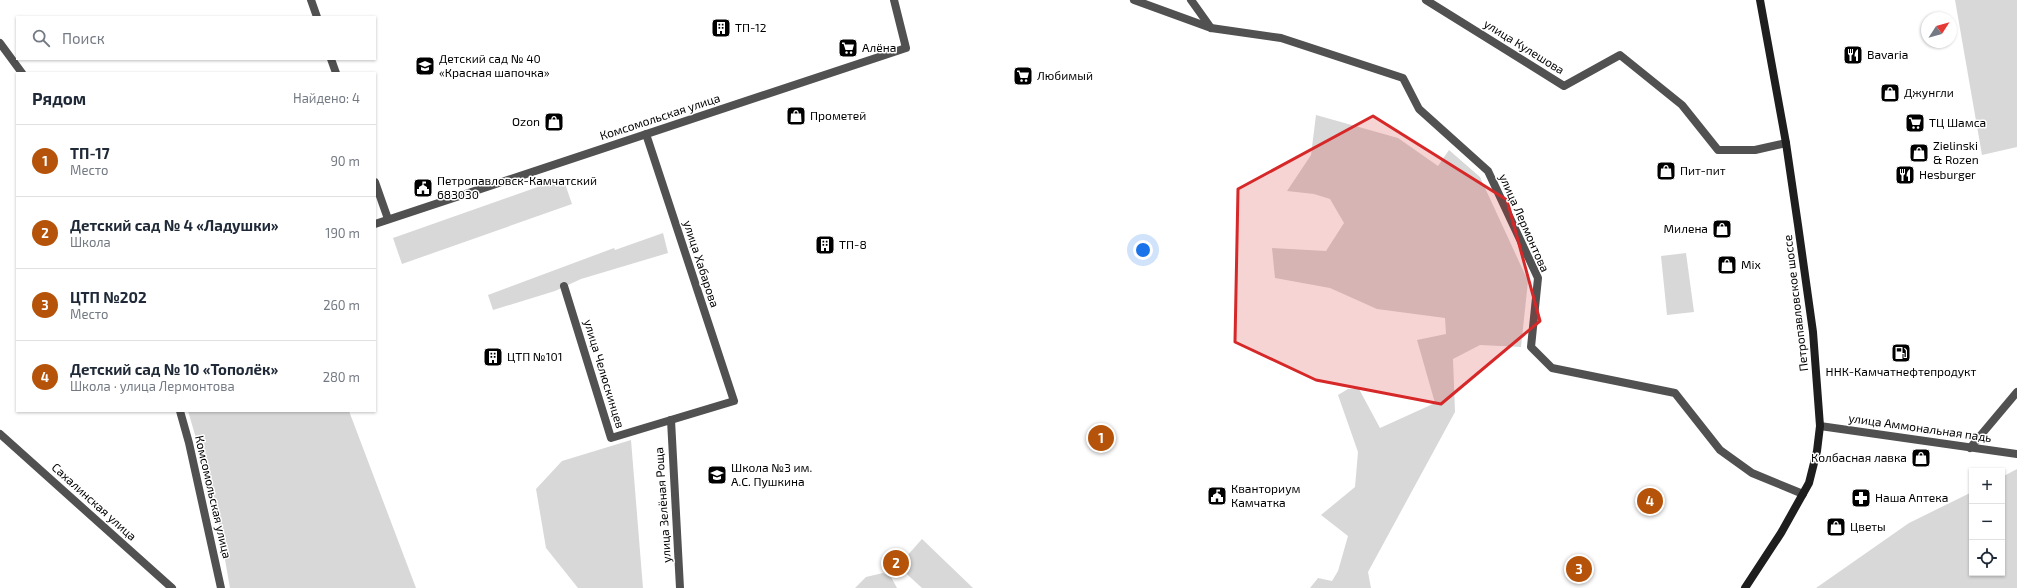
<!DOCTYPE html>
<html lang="ru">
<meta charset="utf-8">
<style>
:root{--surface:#fff;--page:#f2f2f3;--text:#1f2937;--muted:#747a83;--line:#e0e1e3;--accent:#b45309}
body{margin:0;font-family:"Exo 2",sans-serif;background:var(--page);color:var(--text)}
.controls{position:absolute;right:12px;bottom:12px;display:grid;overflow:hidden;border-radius:0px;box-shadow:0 1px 3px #0004}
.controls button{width:36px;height:36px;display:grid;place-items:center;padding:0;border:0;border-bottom:1px solid var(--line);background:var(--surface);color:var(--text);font:20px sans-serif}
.compass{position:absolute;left:1921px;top:12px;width:36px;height:36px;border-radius:50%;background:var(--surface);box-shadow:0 1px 3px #0004;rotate:54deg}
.you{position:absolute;left:1143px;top:250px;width:14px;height:14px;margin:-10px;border:3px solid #fff;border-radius:50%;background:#1a73e8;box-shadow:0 0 0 6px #1a73e833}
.badge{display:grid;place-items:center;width:26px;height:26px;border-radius:50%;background:var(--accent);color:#fff;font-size:13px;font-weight:700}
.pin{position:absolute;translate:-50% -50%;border:2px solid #fff;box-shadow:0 1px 4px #0006}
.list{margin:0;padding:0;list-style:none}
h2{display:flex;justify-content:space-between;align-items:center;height:52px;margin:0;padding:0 16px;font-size:17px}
h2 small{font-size:13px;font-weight:400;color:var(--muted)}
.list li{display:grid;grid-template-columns:26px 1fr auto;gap:12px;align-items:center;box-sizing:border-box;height:72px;padding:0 16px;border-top:1px solid var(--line)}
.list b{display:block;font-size:15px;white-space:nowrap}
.list p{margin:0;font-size:13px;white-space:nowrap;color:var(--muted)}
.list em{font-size:13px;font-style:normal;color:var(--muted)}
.icon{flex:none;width:22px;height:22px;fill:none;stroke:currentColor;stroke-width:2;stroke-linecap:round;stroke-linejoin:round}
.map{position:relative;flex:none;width:2017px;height:588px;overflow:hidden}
.search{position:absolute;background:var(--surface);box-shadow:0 1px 3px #0004;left:16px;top:16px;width:360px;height:44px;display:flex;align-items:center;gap:10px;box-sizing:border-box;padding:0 14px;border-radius:0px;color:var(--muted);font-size:15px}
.panel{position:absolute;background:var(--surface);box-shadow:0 1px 3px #0004;left:16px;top:72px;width:360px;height:340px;border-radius:0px}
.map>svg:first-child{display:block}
.green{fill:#d8d8d8}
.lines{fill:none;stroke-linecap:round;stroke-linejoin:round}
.street{stroke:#515151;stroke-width:8}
.secondary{stroke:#1e1e1e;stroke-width:8}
.marked{fill:#d62828;fill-opacity:0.2;stroke:#d62828;stroke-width:3;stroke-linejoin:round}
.labels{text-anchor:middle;stroke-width:3;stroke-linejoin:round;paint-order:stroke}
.poi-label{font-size:12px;fill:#000;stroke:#fff;text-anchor:start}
.street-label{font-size:12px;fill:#000;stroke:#fff}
</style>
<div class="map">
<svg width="2017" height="588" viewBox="0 0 2017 588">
<rect width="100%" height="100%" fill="#fff"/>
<!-- green -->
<g class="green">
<polygon points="1955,0 2017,0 2017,147 1982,155"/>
<polygon points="1316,115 1398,138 1438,166 1449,150 1480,177 1528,281 1521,347 1480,345 1453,359 1455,412 1368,572 1371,588 1310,588 1318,578 1332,581 1338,571 1348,536 1321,515 1355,487 1358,452 1338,395 1348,389 1359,389 1380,428 1435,403 1417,340 1446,334 1445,318 1377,309 1330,288 1275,278 1272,248 1326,251 1344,223 1330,199 1314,194 1287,191 1311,155"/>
<polygon points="563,178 572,204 402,264 393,238"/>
<polygon points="663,233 668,253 581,279 555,291 493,310 488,295 614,248 615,250"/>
<polygon points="1686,253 1694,312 1667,315 1661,256"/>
<polygon points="188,411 349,411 416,588 230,588 215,503"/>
<polygon points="631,440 643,588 578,588 546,548 536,489 562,461"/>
<polygon points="2017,469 2017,588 1816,588 1909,523 1972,492 1972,573 2002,573 2002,477"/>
<polygon points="922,539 973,588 922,588 898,566"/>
<polygon points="883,573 891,577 897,588 855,588 866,577"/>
</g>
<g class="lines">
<!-- street -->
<g class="street">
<polyline points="311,0 317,17"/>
<polyline points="1134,0 1211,28 1281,38 1403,78 1419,109 1488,171 1538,278 1531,347 1552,368 1675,393 1720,450 1752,473 1803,494"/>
<polyline points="1191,0 1211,28"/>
<polyline points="1426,0 1564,86 1620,55 1682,105 1718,150 1755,150 1786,143"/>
<polyline points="0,43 22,73"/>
<polyline points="331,59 336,73"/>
<polyline points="375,182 388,219"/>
<polyline points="375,224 906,48 894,0"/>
<polyline points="564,286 611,438 734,401 646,134"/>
<polyline points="180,411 189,443 221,588"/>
<polyline points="671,420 680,588"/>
<polyline points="1820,426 2017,454"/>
<polyline points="0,434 172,588"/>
<polyline points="1970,448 2017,392"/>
</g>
<!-- secondary -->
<polyline class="secondary" points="1745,588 1781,533 1809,483 1817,451 1820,426 1813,332 1798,225 1786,143 1760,0"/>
</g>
<!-- marked area -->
<path class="marked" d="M1373,116l134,84 33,121 -99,83 -125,-24 -81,-38 3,-153z"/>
<!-- icons -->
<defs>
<symbol id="building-square" viewBox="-11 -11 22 22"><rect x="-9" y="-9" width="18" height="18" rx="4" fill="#000" stroke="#fff"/><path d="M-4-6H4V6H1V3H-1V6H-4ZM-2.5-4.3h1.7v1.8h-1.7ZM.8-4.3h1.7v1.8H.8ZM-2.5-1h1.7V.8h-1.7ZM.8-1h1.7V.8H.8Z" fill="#fff"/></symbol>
<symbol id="supermarket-square" viewBox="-11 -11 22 22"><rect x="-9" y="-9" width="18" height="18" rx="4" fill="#000" stroke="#fff"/><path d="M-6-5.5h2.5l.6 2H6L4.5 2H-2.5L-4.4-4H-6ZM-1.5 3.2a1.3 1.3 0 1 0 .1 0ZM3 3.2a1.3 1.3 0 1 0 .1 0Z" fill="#fff"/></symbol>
<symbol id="restaurant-square" viewBox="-11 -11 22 22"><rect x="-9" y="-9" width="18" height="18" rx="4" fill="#000" stroke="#fff"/><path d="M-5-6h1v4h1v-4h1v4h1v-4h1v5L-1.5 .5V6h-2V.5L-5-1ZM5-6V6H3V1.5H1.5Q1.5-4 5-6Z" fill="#fff"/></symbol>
<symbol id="school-square" viewBox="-11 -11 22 22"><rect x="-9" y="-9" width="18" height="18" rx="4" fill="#000" stroke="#fff"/><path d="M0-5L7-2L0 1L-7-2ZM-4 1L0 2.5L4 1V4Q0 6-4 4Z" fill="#fff"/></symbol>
<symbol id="shop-square" viewBox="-11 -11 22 22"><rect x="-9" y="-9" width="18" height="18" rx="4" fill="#000" stroke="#fff"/><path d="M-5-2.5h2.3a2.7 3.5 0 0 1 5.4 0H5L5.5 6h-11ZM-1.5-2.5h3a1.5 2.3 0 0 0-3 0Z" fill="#fff"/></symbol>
<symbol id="civic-square" viewBox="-11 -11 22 22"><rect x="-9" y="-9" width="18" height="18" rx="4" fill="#000" stroke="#fff"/><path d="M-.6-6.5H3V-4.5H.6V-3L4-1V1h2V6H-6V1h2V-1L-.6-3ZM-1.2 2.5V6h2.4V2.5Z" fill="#fff"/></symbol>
<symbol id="fuel-square" viewBox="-11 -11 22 22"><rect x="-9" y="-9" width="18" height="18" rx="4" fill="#000" stroke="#fff"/><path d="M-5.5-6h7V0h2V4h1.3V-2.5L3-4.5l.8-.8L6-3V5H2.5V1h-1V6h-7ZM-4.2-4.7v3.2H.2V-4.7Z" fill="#fff"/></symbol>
<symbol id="pharmacy-square" viewBox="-11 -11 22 22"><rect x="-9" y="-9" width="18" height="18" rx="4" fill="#000" stroke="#fff"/><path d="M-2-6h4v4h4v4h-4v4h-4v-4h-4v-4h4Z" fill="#fff"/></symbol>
</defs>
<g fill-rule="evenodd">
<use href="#building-square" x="710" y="17" width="22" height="22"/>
<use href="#supermarket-square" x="837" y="37" width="22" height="22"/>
<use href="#restaurant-square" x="1842" y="44" width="22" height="22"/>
<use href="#school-square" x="414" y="55" width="22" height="22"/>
<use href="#supermarket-square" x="1012" y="65" width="22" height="22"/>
<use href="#shop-square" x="1879" y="82" width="22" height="22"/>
<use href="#shop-square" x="785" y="105" width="22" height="22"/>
<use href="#shop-square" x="543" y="111" width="22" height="22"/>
<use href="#supermarket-square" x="1904" y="112" width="22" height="22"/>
<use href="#shop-square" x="1908" y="142" width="22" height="22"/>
<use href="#shop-square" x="1655" y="160" width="22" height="22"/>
<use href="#restaurant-square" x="1894" y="164" width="22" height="22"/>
<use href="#civic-square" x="412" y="177" width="22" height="22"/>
<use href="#shop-square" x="1711" y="218" width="22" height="22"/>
<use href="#building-square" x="814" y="234" width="22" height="22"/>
<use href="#shop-square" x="1716" y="254" width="22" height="22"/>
<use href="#fuel-square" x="1890" y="342" width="22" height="22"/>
<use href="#building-square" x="482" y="346" width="22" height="22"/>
<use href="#shop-square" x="1910" y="447" width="22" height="22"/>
<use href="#school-square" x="706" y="464" width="22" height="22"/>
<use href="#civic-square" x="1206" y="485" width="22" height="22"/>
<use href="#pharmacy-square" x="1850" y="487" width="22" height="22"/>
<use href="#shop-square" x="1825" y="516" width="22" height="22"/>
</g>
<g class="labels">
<!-- poi labels -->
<g class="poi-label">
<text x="735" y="32">ТП-12</text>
<text x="862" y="52">Алёна</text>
<text x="1867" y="59">Bavaria</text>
<text x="439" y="63">Детский сад № 40<tspan x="439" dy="14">«Красная шапочка»</tspan></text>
<text x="1037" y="80">Любимый</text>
<text x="1904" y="97">Джунгли</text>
<text x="810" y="120">Прометей</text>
<text x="540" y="126" text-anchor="end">Ozon</text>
<text x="1929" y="127">ТЦ Шамса</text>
<text x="1933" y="150">Zielinski<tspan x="1933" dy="14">&amp; Rozen</tspan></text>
<text x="1680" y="175">Пит-пит</text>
<text x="1919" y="179">Hesburger</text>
<text x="437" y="185">Петропавловск-Камчатский<tspan x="437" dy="14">683030</tspan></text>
<text x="1708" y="233" text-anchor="end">Милена</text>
<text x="839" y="249">ТП-8</text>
<text x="1741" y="269">Mix</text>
<text x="507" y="361">ЦТП №101</text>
<text x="1901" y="376" text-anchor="middle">ННК-Камчатнефтепродукт</text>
<text x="1907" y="462" text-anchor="end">Колбасная лавка</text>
<text x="731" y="472">Школа №3 им.<tspan x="731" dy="14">А.С. Пушкина</tspan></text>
<text x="1231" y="493">Кванториум<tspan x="1231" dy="14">Камчатка</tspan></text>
<text x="1875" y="502">Наша Аптека</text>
<text x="1850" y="531">Цветы</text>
</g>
<!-- street labels -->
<g class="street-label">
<text transform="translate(1524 47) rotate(32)" y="4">улица Кулешова</text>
<text transform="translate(660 117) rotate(-18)" y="4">Комсомольская улица</text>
<text transform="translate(1524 223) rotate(66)" y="4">улица Лермонтова</text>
<text transform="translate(701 264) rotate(72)" y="4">улица Хабарова</text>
<text transform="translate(1796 303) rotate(-97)" y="4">Петропавловское шоссе</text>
<text transform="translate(604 374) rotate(73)" y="4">улица Челюскинцев</text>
<text transform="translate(1920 428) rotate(8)" y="4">улица Аммональная падь</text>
<text transform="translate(213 497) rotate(77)" y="4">Комсомольская улица</text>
<text transform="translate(94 502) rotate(42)" y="4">Сахалинская улица</text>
<text transform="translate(663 505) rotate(-94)" y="4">улица Зелёная Роща</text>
</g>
</g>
</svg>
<div class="controls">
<button>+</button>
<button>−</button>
<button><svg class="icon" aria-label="locate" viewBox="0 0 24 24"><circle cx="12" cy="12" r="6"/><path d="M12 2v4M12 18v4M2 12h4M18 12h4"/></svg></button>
</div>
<svg class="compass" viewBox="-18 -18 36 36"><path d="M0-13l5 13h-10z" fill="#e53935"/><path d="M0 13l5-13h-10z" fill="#747a83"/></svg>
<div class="you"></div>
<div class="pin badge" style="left:1101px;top:438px">1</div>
<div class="pin badge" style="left:896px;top:563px">2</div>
<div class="pin badge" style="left:1579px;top:569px">3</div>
<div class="pin badge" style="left:1650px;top:501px">4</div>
<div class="search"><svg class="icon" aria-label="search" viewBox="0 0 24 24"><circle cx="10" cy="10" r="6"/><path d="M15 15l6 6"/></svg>Поиск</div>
<section class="panel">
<h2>Рядом<small>Найдено: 4</small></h2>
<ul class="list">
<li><span class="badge">1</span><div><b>ТП-17</b><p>Место</p></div><em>90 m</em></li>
<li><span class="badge">2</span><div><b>Детский сад № 4 «Ладушки»</b><p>Школа</p></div><em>190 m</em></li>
<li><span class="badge">3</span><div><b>ЦТП №202</b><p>Место</p></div><em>260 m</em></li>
<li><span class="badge">4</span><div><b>Детский сад № 10 «Тополёк»</b><p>Школа · улица Лермонтова</p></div><em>280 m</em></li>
</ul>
</section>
</div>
